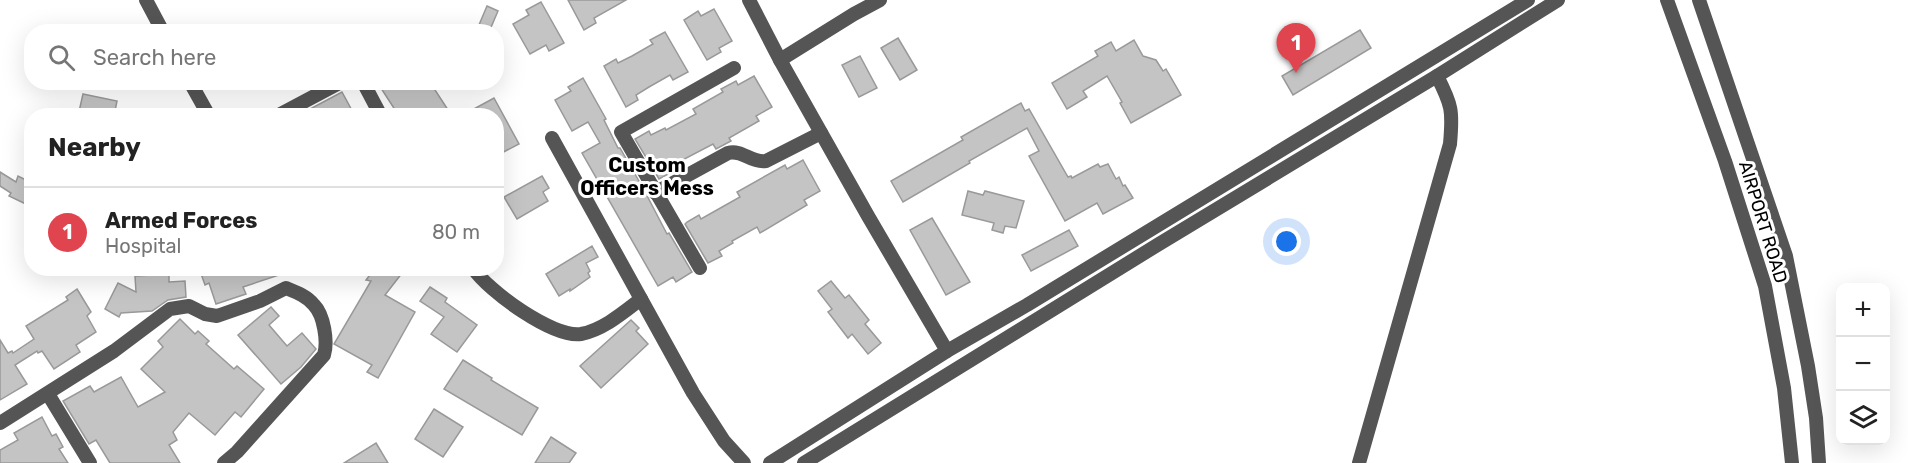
<!DOCTYPE html>
<meta charset="utf-8">
<style>
:root{--surface:#fff;--page:#f2f2f2;--text:#222;--muted:#767676;--line:#e0e0e0;--accent:#000}
body{margin:0;font-family:Rubik,sans-serif;background:var(--page);color:var(--text)}
.controls{position:absolute;right:18px;bottom:18px;display:grid;overflow:hidden;border-radius:12px;box-shadow:0 6px 24px #0002}
.controls button{width:54px;height:54px;display:grid;place-items:center;padding:0;border:0;border-bottom:2px solid var(--line);background:var(--surface);color:var(--text);font:30px sans-serif}
.you{position:absolute;left:1287px;top:242px;width:21px;height:21px;margin:-15px;border:4px solid #fff;border-radius:50%;background:#1a73e8;box-shadow:0 0 0 9px #1a73e833}
.badge{display:grid;place-items:center;width:39px;height:39px;border-radius:50%;background:var(--accent);color:#fff;font-size:20px;font-weight:700}
.pin{position:absolute;translate:-50% -50px;filter:drop-shadow(0 2px 3px #0008)}
.pin::after{content:'';position:absolute;top:32px;width:21px;height:18px;background:inherit;clip-path:polygon(0 0,100% 0,50% 100%)}
.list{margin:0;padding:0;list-style:none}
h2{display:flex;justify-content:space-between;align-items:center;height:78px;margin:0;padding:0 24px;font-size:26px}
h2 small{font-size:20px;font-weight:400;color:var(--muted)}
.list li{display:grid;grid-template-columns:39px 1fr auto;gap:18px;align-items:center;box-sizing:border-box;height:90px;padding:0 24px;border-top:2px solid var(--line)}
.list b{display:block;font-size:22px;white-space:nowrap}
.list p{margin:0;font-size:20px;white-space:nowrap;color:var(--muted)}
.list em{font-size:20px;font-style:normal;color:var(--muted)}
.icon{flex:none;width:33px;height:33px;fill:none;stroke:currentColor;stroke-width:2;stroke-linecap:round;stroke-linejoin:round}
.map{position:relative;flex:none;width:1908px;height:463px;overflow:hidden}
.search{position:absolute;background:var(--surface);box-shadow:0 6px 24px #0002;left:24px;top:24px;width:480px;height:66px;display:flex;align-items:center;gap:15px;box-sizing:border-box;padding:0 21px;border-radius:24px;color:var(--muted);font-size:22px}
.panel{position:absolute;background:var(--surface);box-shadow:0 6px 24px #0002;left:24px;top:108px;width:480px;height:168px;border-radius:24px}
.map>svg:first-child{display:block}
.building{fill:#c4c4c4;stroke:#999;stroke-width:1.5}
.lines{fill:none;stroke-linecap:round;stroke-linejoin:round}
.minor{stroke:#555;stroke-width:14}
.labels{text-anchor:middle;stroke-width:6;stroke-linejoin:round;paint-order:stroke}
.street-label{font-size:18px;fill:#000;stroke:#fff}
.neighbourhood-label{font-size:20px;font-weight:bold;fill:#000;stroke:#fff}
</style>
<div class="map">
<svg width="1908" height="463" viewBox="0 0 1908 463">
<rect width="100%" height="100%" fill="#fff"/>
<!-- building -->
<g class="building">
<polygon points="568,0 626,0 594,18 596,23 584,30"/>
<polygon points="541,2 564,43 549,51 546,45 530,54 513,24 529,15 526,10"/>
<polygon points="487,6 498,11 489,32 476,32"/>
<polygon points="714,9 732,41 719,48 721,52 707,60 684,20 698,11 701,16"/>
<polygon points="1360,30 1371,48 1293,95 1282,76"/>
<polygon points="665,32 688,72 673,80 670,75 649,87 636,95 638,100 626,107 604,66 616,59 618,63 632,56 653,44 650,40"/>
<polygon points="898,38 917,70 900,80 881,48"/>
<polygon points="1134,40 1143,56 1156,60 1163,71 1166,69 1181,95 1131,123 1120,103 1122,102 1107,76 1083,91 1087,97 1067,109 1052,83 1098,56 1095,51 1111,42 1116,51"/>
<polygon points="860,56 877,88 859,97 842,65"/>
<polygon points="754,76 772,107 756,116 759,121 729,138 731,141 716,149 713,144 669,167 672,172 659,179 635,139 649,131 651,135 665,128 666,130 696,114 693,109 723,92 721,89 736,81 738,85"/>
<polygon points="583,78 606,119 604,120 618,148 620,148 643,188 667,234 669,233 692,272 676,282 673,277 658,286 582,153 600,143 588,122 572,131 555,100 571,91 568,87"/>
<polygon points="377,82 447,82 435,90 452,116 399,116"/>
<polygon points="342,92 355,116 297,116"/>
<polygon points="83,94 117,101 114,116 78,116"/>
<polygon points="494,98 519,144 496,156 496,116 461,116"/>
<polygon points="1021,103 1025,111 1029,109 1068,177 1071,176 1072,178 1098,164 1100,167 1108,164 1116,179 1119,177 1123,186 1125,185 1133,198 1103,214 1097,203 1065,221 1029,156 1039,151 1027,128 969,161 970,163 903,202 891,181 963,140 961,137"/>
<polygon points="803,160 820,191 804,200 807,205 760,233 757,227 732,241 733,243 719,251 722,256 708,263 685,224 687,222 699,215 701,219 724,206 740,197 737,192 785,165 787,169"/>
<polygon points="0,172 16,182 18,176 32,183 32,207 9,196 11,193 0,186"/>
<polygon points="542,176 549,188 543,192 548,201 517,219 504,197"/>
<polygon points="968,191 983,195 985,191 1024,201 1016,228 1005,226 1003,233 992,230 994,223 962,215"/>
<polygon points="932,218 970,282 946,295 910,230"/>
<polygon points="1069,230 1078,246 1031,271 1022,255"/>
<polygon points="592,246 598,257 586,263 590,271 588,273 590,277 570,291 570,289 559,296 546,274"/>
<polygon points="207,268 290,268 291,271 243,287 246,294 216,304 209,283 205,285 200,271"/>
<polygon points="375,268 406,268 385,295 415,312 378,378 367,372 372,365 334,344 371,281 366,280"/>
<polygon points="169,274 169,282 185,281 186,297 168,300 152,311 121,313 119,317 105,309 118,283 136,292 135,276"/>
<polygon points="831,281 845,298 849,295 869,320 865,324 881,343 868,354 852,334 848,338 828,312 832,309 818,291"/>
<polygon points="430,287 447,298 445,302 477,325 457,352 431,334 444,317 420,301"/>
<polygon points="77,289 91,312 87,316 96,332 76,345 80,352 54,369 42,351 38,353 37,351 15,365 27,384 0,400 0,340 8,353 12,351 13,353 34,339 26,326 68,300 66,297"/>
<polygon points="271,307 279,316 269,325 287,346 302,333 316,349 301,367 281,384 238,335"/>
<polygon points="180,319 195,334 198,331 209,341 206,344 234,369 237,366 264,389 241,417 235,412 215,435 189,413 173,432 177,440 169,445 180,463 110,463 96,440 89,444 63,401 90,386 94,392 121,377 138,407 165,392 141,369 163,347 158,341"/>
<polygon points="631,320 639,328 636,331 648,344 601,388 580,366"/>
<polygon points="463,360 492,378 491,380 538,408 522,435 444,389"/>
<polygon points="434,409 463,427 443,457 415,439"/>
<polygon points="42,417 52,436 56,434 63,447 59,449 68,463 0,463 0,450 18,440 14,433"/>
<polygon points="551,437 576,453 569,463 535,463"/>
<polygon points="376,443 388,463 344,463"/>
</g>
<g class="lines">
<!-- minor -->
<g class="minor">
<polyline points="146,0 163,32"/>
<polyline points="749,0 780,60 868,216 947,351"/>
<polyline points="1667,0 1725,161 1765,286 1784,388 1792,463"/>
<polyline points="1699,0 1786,256 1808,366 1816,418 1819,463"/>
<polyline points="780,60 854,14 880,0"/>
<polyline points="190,82 209,116"/>
<polyline points="363,82 381,116"/>
<polyline points="277,116 341,82"/>
<polyline points="552,138 693,393 724,441 744,463"/>
<path d="M655,193l73,-40c14,-4 23,10 38,8l55,-28"/>
<path d="M473,268c15,23 80,70 108,66 22,-4 43,-22 60,-35"/>
<polyline points="700,268 621,132 734,68"/>
<polyline points="48,394 90,463"/>
<path d="M0,423l114,-72 56,-42 19,-3 16,8 12,2 43,-15 26,-13c10,4 21,8 28,17 10,10 14,37 10,50l-87,97 -13,11"/>
<polyline points="770,463 947,351 1027,305 1528,0"/>
<polyline points="804,463 1159,244 1437,76 1558,0"/>
<path d="M1359,463l91,-319c3,-33 2,-39 -13,-68"/>
</g>
</g>
<g class="labels">
<!-- street labels -->
<g class="street-label">
<text transform="translate(1763 222) rotate(73)" y="6">AIRPORT ROAD</text>
</g>
<!-- neighbourhood labels -->
<g class="neighbourhood-label">
<text x="647" y="172">Custom<tspan x="647" dy="23">Officers Mess</tspan></text>
</g>
</g>
</svg>
<div class="controls">
<button>+</button>
<button>−</button>
<button><svg class="icon" aria-label="layers" viewBox="0 0 24 24"><path d="M12 4l9 5-9 5-9-5zM3 14l9 5 9-5"/></svg></button>
</div>
<div class="you"></div>
<div class="pin badge" style="left:1296px;top:73px;background:#e0444e">1</div>
<div class="search"><svg class="icon" aria-label="search" viewBox="0 0 24 24"><circle cx="10" cy="10" r="6"/><path d="M15 15l6 6"/></svg>Search here</div>
<section class="panel">
<h2>Nearby<small></small></h2>
<ul class="list">
<li><span class="badge" style="background:#e0444e">1</span><div><b>Armed Forces</b><p>Hospital</p></div><em>80 m</em></li>
</ul>
</section>
</div>
